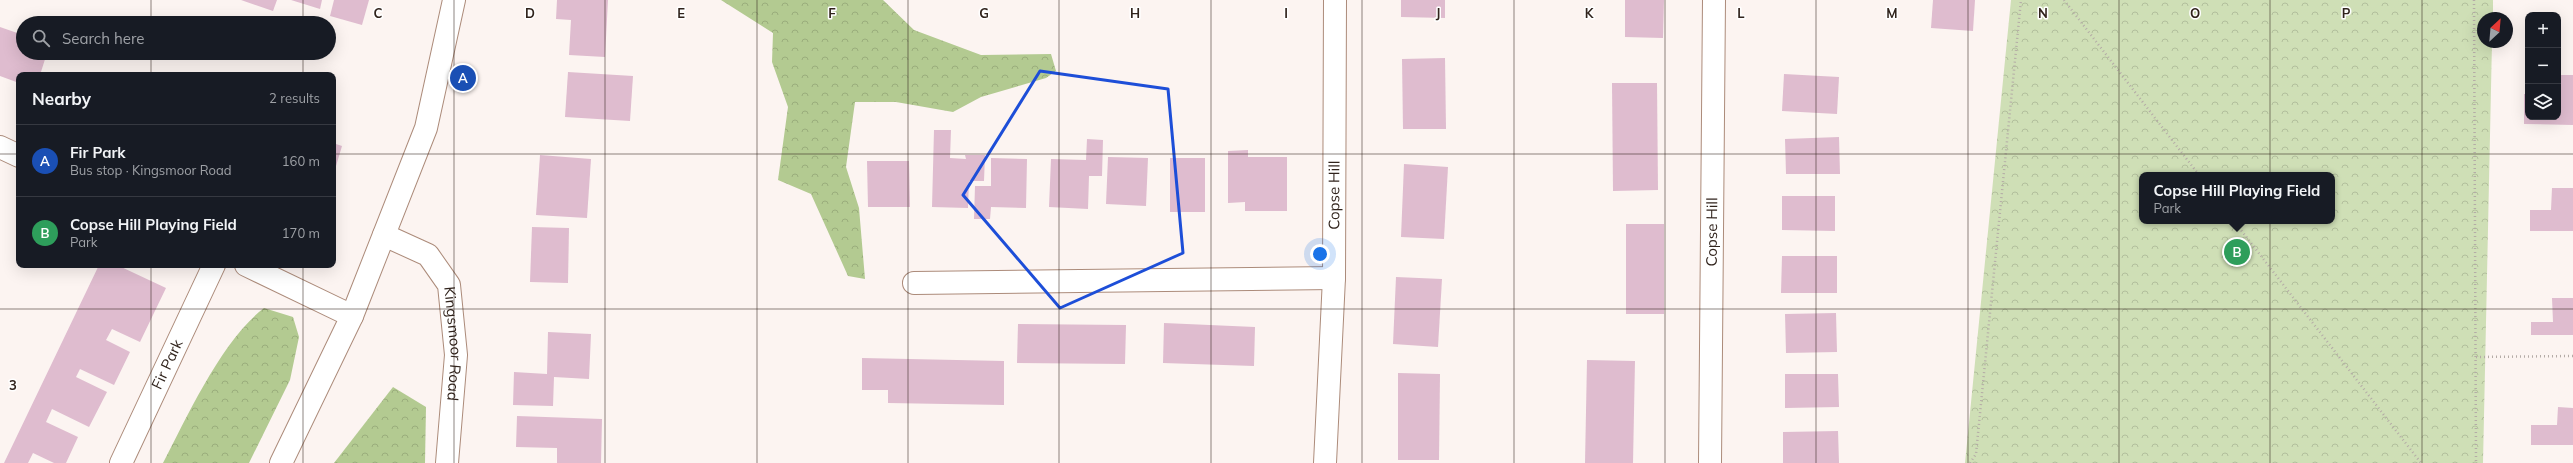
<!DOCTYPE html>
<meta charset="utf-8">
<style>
:root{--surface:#171b24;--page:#20242c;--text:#f1f3f6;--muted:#9ea1a6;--line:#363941;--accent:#9fa7dd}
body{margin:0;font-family:Mulish,sans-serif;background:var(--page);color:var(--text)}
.controls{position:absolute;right:12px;top:12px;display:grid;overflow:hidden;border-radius:8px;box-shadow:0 4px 16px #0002}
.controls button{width:36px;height:36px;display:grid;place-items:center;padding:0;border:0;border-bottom:1px solid var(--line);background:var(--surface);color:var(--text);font:20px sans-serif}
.compass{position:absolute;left:2477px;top:12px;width:36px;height:36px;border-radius:50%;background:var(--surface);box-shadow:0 4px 16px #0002;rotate:26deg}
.you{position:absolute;left:1320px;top:254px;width:14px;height:14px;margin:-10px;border:3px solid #fff;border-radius:50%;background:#1a73e8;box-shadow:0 0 0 6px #1a73e833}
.badge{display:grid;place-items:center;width:26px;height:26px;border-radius:50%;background:var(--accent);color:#fff;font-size:13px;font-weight:700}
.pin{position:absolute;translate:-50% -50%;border:2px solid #fff;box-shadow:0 1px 4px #0006}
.popup{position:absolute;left:2139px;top:172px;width:196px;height:52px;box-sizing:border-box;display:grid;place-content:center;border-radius:8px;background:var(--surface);filter:drop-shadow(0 1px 3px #0005);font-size:13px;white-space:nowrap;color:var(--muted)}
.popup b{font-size:15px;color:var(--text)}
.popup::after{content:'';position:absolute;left:50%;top:100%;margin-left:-8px;border:8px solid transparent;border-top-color:var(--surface)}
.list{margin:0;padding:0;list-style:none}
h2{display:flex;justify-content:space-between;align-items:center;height:52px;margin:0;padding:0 16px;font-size:17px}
h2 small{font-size:13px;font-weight:400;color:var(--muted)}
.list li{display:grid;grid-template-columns:26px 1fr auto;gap:12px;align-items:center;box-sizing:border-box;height:72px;padding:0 16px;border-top:1px solid var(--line)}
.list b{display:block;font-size:15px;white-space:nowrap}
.list p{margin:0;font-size:13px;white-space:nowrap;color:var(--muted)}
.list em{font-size:13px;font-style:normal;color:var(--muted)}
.icon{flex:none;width:22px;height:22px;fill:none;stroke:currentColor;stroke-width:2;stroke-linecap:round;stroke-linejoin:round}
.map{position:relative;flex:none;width:2573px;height:463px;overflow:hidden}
.search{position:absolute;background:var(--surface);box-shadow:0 4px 16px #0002;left:16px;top:16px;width:320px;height:44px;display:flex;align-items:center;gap:10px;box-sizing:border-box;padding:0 14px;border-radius:22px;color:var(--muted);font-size:15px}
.panel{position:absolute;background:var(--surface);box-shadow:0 4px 16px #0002;left:16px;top:72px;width:320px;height:196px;border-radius:8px}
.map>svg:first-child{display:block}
.forest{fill:url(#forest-crowns)}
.park{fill:url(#park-crowns);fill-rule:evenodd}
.building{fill:#dfbccf}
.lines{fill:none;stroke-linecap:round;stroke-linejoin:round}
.street-casing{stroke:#ac8b7a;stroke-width:24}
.path{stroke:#b4aba6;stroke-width:2.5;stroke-dasharray:1 3;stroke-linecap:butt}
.street{stroke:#fff;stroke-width:22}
.marked{fill:none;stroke:#1d4ed8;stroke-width:3;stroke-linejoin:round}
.grid{fill:none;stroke:#30231c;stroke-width:1;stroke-opacity:0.55}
.labels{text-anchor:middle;stroke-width:3;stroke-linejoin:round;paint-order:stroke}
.street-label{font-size:15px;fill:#30231c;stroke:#fff}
.grid-label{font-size:13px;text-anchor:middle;font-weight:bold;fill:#30231c;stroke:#fff;stroke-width:3;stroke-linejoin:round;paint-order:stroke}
</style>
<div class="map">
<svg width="2573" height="463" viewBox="0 0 2573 463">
<defs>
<pattern id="forest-crowns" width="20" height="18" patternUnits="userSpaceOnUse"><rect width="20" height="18" fill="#b3ca91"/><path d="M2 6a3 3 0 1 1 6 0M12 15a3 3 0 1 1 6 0" fill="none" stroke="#9aad7c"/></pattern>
<pattern id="park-crowns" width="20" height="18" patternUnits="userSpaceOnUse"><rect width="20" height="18" fill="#cfdfb6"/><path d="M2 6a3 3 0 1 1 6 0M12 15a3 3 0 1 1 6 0" fill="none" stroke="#b2bf9c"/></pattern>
</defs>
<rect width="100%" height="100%" fill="#fcf4f1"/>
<!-- forest -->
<g class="forest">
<polygon points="721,0 883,0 914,30 981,55 1051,54 1056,71 1046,78 981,97 953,112 896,102 855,102 846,167 859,208 865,279 848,276 811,194 778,180 788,107 772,62 773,33"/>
<path d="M264,308l29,9 6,20 -9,43 -41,83h-86c25,-48 59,-123 101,-155z"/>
<polygon points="393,387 426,407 425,463 334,463"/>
</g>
<!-- park -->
<path class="park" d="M2011,0h482v18h-10v24h9l-9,421h-518zM2142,175h190v46h-190z"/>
<!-- building -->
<g class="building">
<polygon points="241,0 277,0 273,11"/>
<polygon points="291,0 322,0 320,9"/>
<polygon points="334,0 369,0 362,25 330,16"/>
<polygon points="557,0 608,0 605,57 569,55 571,20 556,19"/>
<polygon points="1401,0 1445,0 1445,18 1401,17"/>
<polygon points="1625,0 1664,0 1663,38 1625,37"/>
<polygon points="1933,0 1975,0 1973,31 1931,28"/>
<polygon points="0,27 23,35 23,53 47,53 40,75 19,75 19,83 0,76"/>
<polygon points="1445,58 1446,129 1403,129 1402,59"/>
<polygon points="568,72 633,76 630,121 565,117"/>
<polygon points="1784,74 1839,77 1837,114 1782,111"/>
<polygon points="2558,75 2573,75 2573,125 2524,124 2524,94 2528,94 2528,117 2558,117"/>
<polygon points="1612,83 1657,83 1658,190 1613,191"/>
<polygon points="934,130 951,130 950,158 966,159 965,155 985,155 984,181 969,181 968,208 932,207"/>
<polygon points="1839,137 1840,174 1786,174 1785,139"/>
<polygon points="1087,139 1103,140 1102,176 1089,176 1088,209 1049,207 1051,159 1086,160"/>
<polygon points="333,143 342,146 333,176"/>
<polygon points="1248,150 1248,157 1287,157 1287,211 1245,211 1245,202 1228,203 1228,151"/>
<polygon points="540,155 591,159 587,218 536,215"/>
<polygon points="1108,157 1148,158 1146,206 1106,204"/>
<polygon points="991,158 1027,159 1026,208 991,207 990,219 974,219 975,186 991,186"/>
<rect x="1170" y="158" width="35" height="54"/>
<polygon points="867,161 909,161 910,207 868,207"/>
<polygon points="1404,164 1448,167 1444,239 1401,237"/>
<polygon points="2552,188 2573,188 2573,231 2530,231 2530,210 2551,210"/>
<polygon points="1782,196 1835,196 1835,231 1782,230"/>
<rect x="1626" y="224" width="38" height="90"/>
<polygon points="532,227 569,228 568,283 530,282"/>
<polygon points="1782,256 1837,256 1837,293 1781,293"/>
<polygon points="99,265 117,265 166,288 140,342 112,329 106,340 130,352 114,385 80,369 76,377 107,392 89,427 52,409 46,422 78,437 66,463 54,463 33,453 28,463 4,463"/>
<polygon points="1396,277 1442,279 1438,347 1393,344"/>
<polygon points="2552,298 2573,298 2573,335 2531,335 2531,322 2553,322"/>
<polygon points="1836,313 1837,352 1786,353 1785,314"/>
<polygon points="1164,323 1255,327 1254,366 1163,363"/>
<polygon points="1018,324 1126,325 1125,364 1017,363"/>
<polygon points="548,332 591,334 589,379 554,377 553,406 513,405 514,372 547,374"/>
<polygon points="862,358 1004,361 1004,405 888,403 888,390 862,390"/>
<polygon points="1587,360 1635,361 1633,463 1585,463"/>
<polygon points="1398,373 1440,374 1439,460 1398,460"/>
<polygon points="1785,374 1838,374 1839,407 1785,408"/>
<polygon points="2558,407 2573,408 2573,445 2531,445 2531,425 2557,425"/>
<polygon points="517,416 602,419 601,463 557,463 557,448 516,447"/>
<polygon points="1838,431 1839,463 1783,463 1783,432"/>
</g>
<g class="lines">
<defs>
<g id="street">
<polyline points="0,147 19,156"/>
<path id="s1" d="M384,235l44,20 21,30 7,70 -9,108"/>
<polyline points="246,265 352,316"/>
<polyline points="914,283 1334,278"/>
<path id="s2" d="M121,463l93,-198"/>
<polyline points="281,463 352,316 426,128 454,0"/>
<path id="s3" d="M1325,463l9,-185 1,-278"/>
<path id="s4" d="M1710,463l4,-463"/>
</g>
</defs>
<!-- street casing -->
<use href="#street" class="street-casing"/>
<!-- path -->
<g class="path">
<polyline points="2064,0 2199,175"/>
<polyline points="2474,0 2476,463"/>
<polyline points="2234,221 2421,463"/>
<polyline points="2476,357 2573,356"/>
<polyline points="1970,463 1976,454 2021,0"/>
</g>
<!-- street -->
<use href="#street" class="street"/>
</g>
<!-- marked area -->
<path class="marked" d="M1040,71l128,18 15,164 -123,55 -97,-113z"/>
<!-- grid -->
<path class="grid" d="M151,0v23M303,0v23M454,0v463M605,0v463M757,0v463M908,0v463M1059,0v463M1211,0v463M1362,0v463M1514,0v463M1665,0v463M1816,0v463M1968,0v463M2119,0v463M2270,0v463M2422,0v463M151,53v22M303,53v22M0,154h19M333,154h2240M151,265v198M303,265v198M0,309h2573"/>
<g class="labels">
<!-- street labels -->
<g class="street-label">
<text dy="5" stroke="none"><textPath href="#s3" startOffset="268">Copse Hill</textPath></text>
<text dy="5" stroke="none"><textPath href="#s4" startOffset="231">Copse Hill</textPath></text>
<text dy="5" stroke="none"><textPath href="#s1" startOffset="144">Kingsmoor Road</textPath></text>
<text dy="5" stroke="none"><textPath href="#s2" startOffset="109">Fir Park</textPath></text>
</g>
</g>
<g class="grid-label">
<text x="378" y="18">C</text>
<text x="530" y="18">D</text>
<text x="681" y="18">E</text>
<text x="832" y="18">F</text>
<text x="984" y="18">G</text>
<text x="1135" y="18">H</text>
<text x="1286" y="18">I</text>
<text x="1438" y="18">J</text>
<text x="1589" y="18">K</text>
<text x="1741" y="18">L</text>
<text x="1892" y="18">M</text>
<text x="2043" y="18">N</text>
<text x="2195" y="18">O</text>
<text x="2346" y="18">P</text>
<text x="13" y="390">3</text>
</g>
</svg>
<div class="controls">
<button>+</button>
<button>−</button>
<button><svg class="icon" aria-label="layers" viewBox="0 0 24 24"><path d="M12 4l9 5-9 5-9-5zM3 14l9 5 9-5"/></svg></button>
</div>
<svg class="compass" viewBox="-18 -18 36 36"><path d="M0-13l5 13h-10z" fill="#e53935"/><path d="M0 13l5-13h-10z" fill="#9ea1a6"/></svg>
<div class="you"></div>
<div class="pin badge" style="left:463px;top:78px;background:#1a4fb4">A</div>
<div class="pin badge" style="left:2237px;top:252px;background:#2e9e5b">B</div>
<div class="popup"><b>Copse Hill Playing Field</b>Park</div>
<div class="search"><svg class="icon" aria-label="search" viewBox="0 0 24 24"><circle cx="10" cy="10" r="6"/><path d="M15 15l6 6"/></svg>Search here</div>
<section class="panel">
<h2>Nearby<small>2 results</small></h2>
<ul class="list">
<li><span class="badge" style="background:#1a4fb4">A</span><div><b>Fir Park</b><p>Bus stop · Kingsmoor Road</p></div><em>160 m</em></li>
<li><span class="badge" style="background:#2e9e5b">B</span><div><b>Copse Hill Playing Field</b><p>Park</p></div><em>170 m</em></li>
</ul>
</section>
</div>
